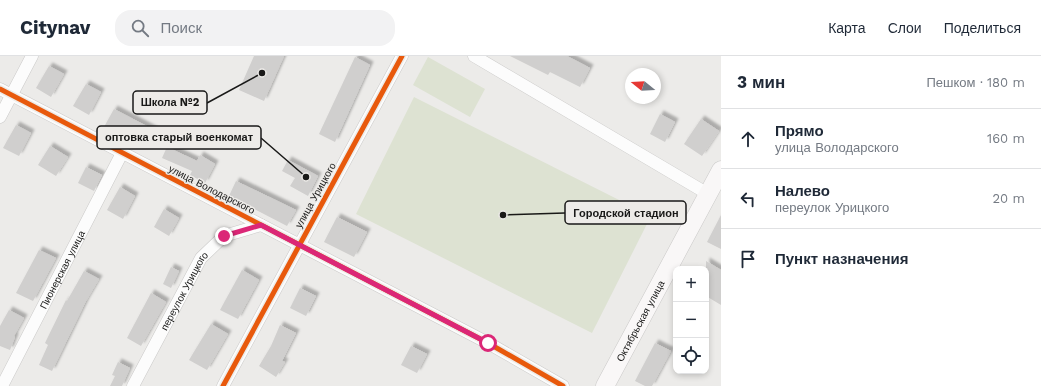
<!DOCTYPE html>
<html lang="ru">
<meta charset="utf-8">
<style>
:root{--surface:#fff;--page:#f2f2f3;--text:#1f2937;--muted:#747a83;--line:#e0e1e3}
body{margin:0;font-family:"Work Sans",sans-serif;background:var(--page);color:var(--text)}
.controls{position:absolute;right:12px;bottom:12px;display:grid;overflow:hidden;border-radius:8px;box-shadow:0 2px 6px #0003}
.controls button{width:36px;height:36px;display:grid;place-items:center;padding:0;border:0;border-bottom:1px solid var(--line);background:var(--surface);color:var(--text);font:20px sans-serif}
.compass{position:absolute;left:625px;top:12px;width:36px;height:36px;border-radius:50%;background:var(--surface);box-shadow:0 2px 6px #0003;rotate:288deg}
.stop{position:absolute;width:12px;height:12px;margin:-9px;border:3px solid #db2777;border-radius:50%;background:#fff}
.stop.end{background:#db2777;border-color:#fff;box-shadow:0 1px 4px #0008}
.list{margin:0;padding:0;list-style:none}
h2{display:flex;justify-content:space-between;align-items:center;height:52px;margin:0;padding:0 16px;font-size:17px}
h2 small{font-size:13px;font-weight:400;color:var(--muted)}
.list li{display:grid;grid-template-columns:26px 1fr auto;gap:12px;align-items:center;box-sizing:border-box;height:60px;padding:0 16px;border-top:1px solid var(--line)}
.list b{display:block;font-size:15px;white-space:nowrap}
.list p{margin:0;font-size:13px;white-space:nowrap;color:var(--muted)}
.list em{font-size:13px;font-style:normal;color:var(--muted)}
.icon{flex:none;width:22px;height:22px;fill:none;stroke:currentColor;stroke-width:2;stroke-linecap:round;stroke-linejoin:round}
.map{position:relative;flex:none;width:721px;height:330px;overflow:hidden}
header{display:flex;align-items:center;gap:24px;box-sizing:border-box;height:56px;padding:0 20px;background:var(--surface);border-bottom:1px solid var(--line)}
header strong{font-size:19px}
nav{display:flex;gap:22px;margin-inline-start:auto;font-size:14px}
.search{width:280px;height:36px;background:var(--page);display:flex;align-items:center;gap:10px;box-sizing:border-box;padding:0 14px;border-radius:16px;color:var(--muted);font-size:15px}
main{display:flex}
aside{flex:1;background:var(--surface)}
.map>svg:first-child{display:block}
.green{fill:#dde2d2}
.building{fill:#d0cfce;filter:url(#shadow)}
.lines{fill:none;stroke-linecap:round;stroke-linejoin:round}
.street-casing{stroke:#cac9c8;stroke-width:13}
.secondary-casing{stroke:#cac9c8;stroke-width:19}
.street{stroke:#fcfcfc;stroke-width:12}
.secondary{stroke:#f9f7f7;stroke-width:18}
.cycleway-casing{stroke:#edebe8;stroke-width:8}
.cycleway{stroke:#e8590c;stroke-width:5}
.route{stroke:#db2777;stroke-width:5}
.labels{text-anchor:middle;stroke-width:3;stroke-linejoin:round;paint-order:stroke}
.street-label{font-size:10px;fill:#191918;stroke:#edebe8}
.leader{fill:none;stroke:#191918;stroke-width:1.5}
.callout-dot{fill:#191918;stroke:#edebe8;stroke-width:1.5}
.callout{fill:#edebe8;stroke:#191918;stroke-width:1.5}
.callout-label{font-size:11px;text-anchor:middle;font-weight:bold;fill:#191918}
</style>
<header>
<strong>Citynav</strong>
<div class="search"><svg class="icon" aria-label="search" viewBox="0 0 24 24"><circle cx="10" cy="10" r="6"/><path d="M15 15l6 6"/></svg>Поиск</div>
<nav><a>Карта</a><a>Слои</a><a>Поделиться</a></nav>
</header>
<main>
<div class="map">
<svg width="721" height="330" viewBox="0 0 721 330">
<defs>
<filter id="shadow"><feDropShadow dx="3.5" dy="-3.5" stdDeviation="1" flood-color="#0004"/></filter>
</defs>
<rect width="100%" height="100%" fill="#ecebe9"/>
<!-- green -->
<g class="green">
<polygon points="428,1 485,33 470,61 413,29"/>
<polygon points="414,41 651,160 592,277 356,158"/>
</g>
<!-- building -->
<g class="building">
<polygon points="254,0 284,0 264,45 239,34"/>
<polygon points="510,0 567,0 590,12 580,31 550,16 548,19"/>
<polygon points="355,1 370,9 335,86 319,78"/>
<polygon points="49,10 64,18 51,41 36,32"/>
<polygon points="86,28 101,36 89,59 73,50"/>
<polygon points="114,53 156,75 146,93 104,71"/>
<polygon points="660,58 675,66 665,86 650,78"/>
<polygon points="701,63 719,75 702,100 684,88"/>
<polygon points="16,69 31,77 19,100 3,92"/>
<polygon points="50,90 68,101 56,120 38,109"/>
<polygon points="167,91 197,105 200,99 215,108 205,127 190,119 192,115 162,102"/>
<polygon points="288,104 318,120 308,140 290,130 295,122 282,115"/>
<polygon points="86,111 102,119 94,135 78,127"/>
<polygon points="236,125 296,154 287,170 229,140"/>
<polygon points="120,131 135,140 123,163 107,154"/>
<polygon points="164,153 179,162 169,180 154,171"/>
<polygon points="721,159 721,193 707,186"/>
<polygon points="337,161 367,176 354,201 324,186"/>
<polygon points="39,194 56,202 33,245 16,237"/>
<polygon points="706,205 721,214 721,249 706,240"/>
<polygon points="171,211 179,215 171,232 163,228"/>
<polygon points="242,214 259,224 238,263 220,254"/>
<polygon points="84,215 99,223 86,245 52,315 39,309 48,289 45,287 66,244 67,245"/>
<polygon points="300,232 316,240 306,260 290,252"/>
<polygon points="151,237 166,246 141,290 127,282"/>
<polygon points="9,254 24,262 14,280 15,281 10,294 0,290 0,270"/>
<polygon points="211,268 228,278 207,314 189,304"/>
<polygon points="280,269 296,277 282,305 285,306 276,321 259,310 271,290"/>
<polygon points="655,287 671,295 652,330 645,330 635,325"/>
<polygon points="411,290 427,298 417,317 401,309"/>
<polygon points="118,306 130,312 122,330 110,330 115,320 112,319"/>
</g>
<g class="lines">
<defs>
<g id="street">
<polyline points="474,0 708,138"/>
<polyline points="0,33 488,287 563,330"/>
<polyline points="0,61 32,0"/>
<path id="s1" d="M2,330l120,-233"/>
<path id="s2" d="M133,330l68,-128 23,-22 37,-11"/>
<polyline points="223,330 402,0"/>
</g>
<g id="secondary">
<path id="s3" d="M605,330l116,-216"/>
</g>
</defs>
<!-- street casing -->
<use href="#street" class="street-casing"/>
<!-- secondary casing -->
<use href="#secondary" class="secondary-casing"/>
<!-- street -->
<use href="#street" class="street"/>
<!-- secondary -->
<use href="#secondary" class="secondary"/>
<defs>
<g id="cycleway">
<polyline points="0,33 488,287 563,330"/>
<polyline points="223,330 402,0"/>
</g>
</defs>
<!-- cycleway casing -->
<use href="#cycleway" class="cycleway-casing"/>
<!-- cycleway -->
<use href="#cycleway" class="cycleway"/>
</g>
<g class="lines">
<!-- route -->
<polyline class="route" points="224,180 261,169 488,287"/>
</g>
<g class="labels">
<!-- street labels -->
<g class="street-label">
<text transform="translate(212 133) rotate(27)" y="4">улица Володарского</text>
<text transform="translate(315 139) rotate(-61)" y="4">улица Урицкого</text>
<text dy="4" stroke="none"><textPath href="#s1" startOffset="131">Пионерская улица</textPath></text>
<text dy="4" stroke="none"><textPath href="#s2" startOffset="108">переулок Урицкого</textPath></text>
<text dy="4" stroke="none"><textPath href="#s3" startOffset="74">Октябрьская улица</textPath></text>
</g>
</g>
<!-- callouts -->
<path class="leader" d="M262 17L207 47M306 121L261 82M503 159L565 157"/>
<g class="callout-dot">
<circle cx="262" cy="17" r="4"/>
<circle cx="306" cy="121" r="4"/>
<circle cx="503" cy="159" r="4"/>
</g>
<g class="callout">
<rect x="133" y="35" width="74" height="23" rx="4"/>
<rect x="97" y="70" width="164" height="23" rx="4"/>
<rect x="565" y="145" width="121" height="23" rx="4"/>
</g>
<g class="callout-label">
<text x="170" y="50">Школа №2</text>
<text x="179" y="85">оптовка старый военкомат</text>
<text x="626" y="161">Городской стадион</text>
</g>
</svg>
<div class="controls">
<button>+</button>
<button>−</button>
<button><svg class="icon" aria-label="locate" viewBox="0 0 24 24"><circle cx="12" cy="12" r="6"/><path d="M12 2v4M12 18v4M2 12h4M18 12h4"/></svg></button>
</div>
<svg class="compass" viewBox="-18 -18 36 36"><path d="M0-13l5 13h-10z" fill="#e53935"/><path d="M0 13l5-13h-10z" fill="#747a83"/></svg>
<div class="stop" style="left:488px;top:287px"></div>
<div class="stop end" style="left:224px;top:180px"></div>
</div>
<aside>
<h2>3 мин<small>Пешком · 180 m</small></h2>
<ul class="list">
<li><svg class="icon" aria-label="ahead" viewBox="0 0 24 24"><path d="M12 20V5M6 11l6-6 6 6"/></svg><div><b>Прямо</b><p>улица Володарского</p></div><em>160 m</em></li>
<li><svg class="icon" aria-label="left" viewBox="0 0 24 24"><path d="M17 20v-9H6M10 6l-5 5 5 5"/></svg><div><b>Налево</b><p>переулок Урицкого</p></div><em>20 m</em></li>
<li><svg class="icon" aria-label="arrive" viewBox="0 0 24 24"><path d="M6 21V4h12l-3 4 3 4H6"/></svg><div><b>Пункт назначения</b></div></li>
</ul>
</aside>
</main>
